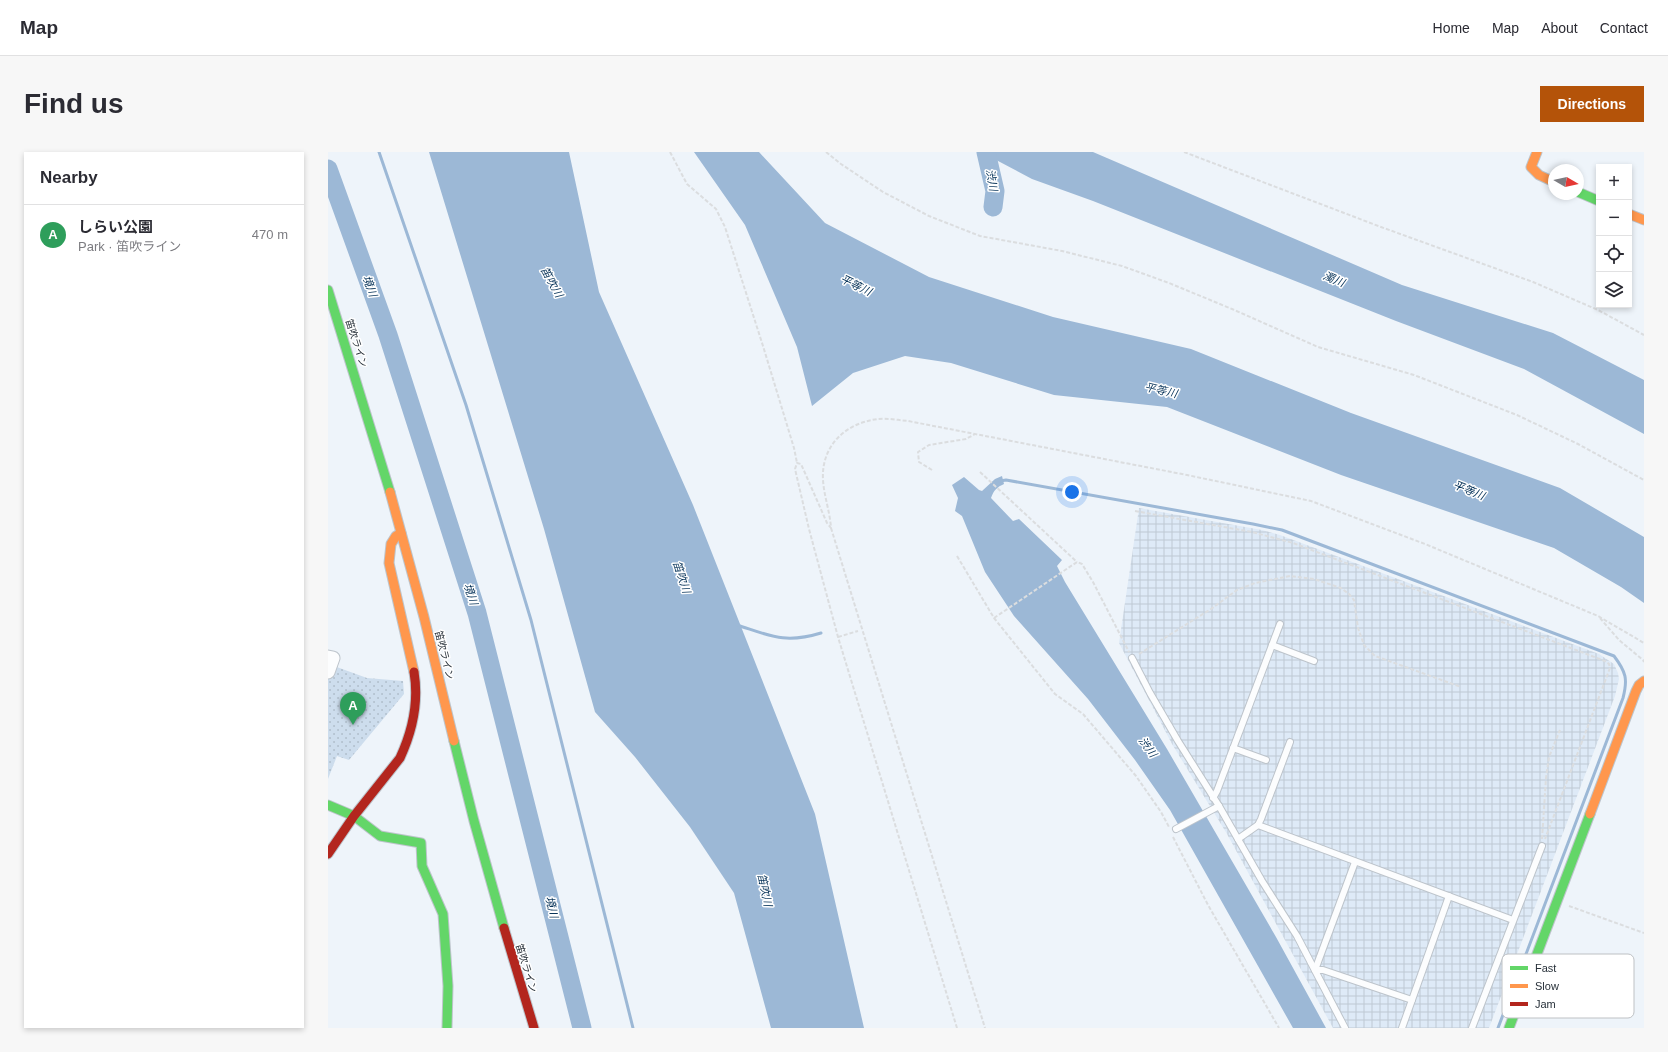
<!DOCTYPE html>
<meta charset="utf-8">
<style>
:root{--surface:#fff;--page:#f7f7f7;--text:#2b2b33;--muted:#7c7c81;--line:#e1e1e2;--accent:#b45309}
body{margin:0;font-family:Arial,"Noto Sans JP",sans-serif;background:var(--page);color:var(--text)}
.controls{position:absolute;right:12px;top:12px;display:grid;overflow:hidden;border-radius:0px;box-shadow:0 2px 6px #0003}
.controls button{width:36px;height:36px;display:grid;place-items:center;padding:0;border:0;border-bottom:1px solid var(--line);background:var(--surface);color:var(--text);font:20px sans-serif}
.compass{position:absolute;left:1220px;top:12px;width:36px;height:36px;border-radius:50%;background:var(--surface);box-shadow:0 2px 6px #0003;rotate:99deg}
.you{position:absolute;left:744px;top:340px;width:14px;height:14px;margin:-10px;border:3px solid #fff;border-radius:50%;background:#1a73e8;box-shadow:0 0 0 6px #1a73e833}
.badge{display:grid;place-items:center;width:26px;height:26px;border-radius:50%;background:var(--accent);color:#fff;font-size:13px;font-weight:700}
.pin{position:absolute;translate:-50% -33px;filter:drop-shadow(0 1px 2px #0008)}
.pin::after{content:'';position:absolute;top:21px;width:14px;height:12px;background:inherit;clip-path:polygon(0 0,100% 0,50% 100%)}
.list{margin:0;padding:0;list-style:none}
h2{display:flex;justify-content:space-between;align-items:center;height:52px;margin:0;padding:0 16px;font-size:17px}
h2 small{font-size:13px;font-weight:400;color:var(--muted)}
.list li{display:grid;grid-template-columns:26px 1fr auto;gap:12px;align-items:center;box-sizing:border-box;height:60px;padding:0 16px;border-top:1px solid var(--line)}
.list b{display:block;font-size:15px;white-space:nowrap}
.list p{margin:0;font-size:13px;white-space:nowrap;color:var(--muted)}
.list em{font-size:13px;font-style:normal;color:var(--muted)}
.icon{flex:none;width:22px;height:22px;fill:none;stroke:currentColor;stroke-width:2;stroke-linecap:round;stroke-linejoin:round}
.map{position:relative;flex:none;width:1316px;height:876px;overflow:hidden;border-radius:0px}
header{display:flex;align-items:center;gap:24px;box-sizing:border-box;height:56px;padding:0 20px;background:var(--surface);border-bottom:1px solid var(--line)}
header strong{font-size:19px}
nav{display:flex;gap:22px;margin-inline-start:auto;font-size:14px}
.intro{display:flex;align-items:center;justify-content:space-between;box-sizing:border-box;height:96px;padding:0 24px}
h1{margin:0;font-size:28px}
.button{padding:10px 18px;border-radius:0px;background:var(--accent);color:#fff;font-size:14px;font-weight:700}
main{display:flex;gap:24px;padding:0 24px}
aside{flex:1;background:var(--surface);border-radius:0px;box-shadow:0 2px 6px #0003}
.map>svg:first-child{display:block}
.industrial{fill:url(#industrial-grid)}
.green{fill:url(#green-dots)}
.water{fill:#9cb8d6}
.lines{fill:none;stroke-linecap:round;stroke-linejoin:round}
.stream{stroke:#9cb8d6;stroke-width:3}
.river{stroke:#9cb8d6;stroke-width:19}
.lane-casing{stroke:#bdc4cb;stroke-width:8}
.street-casing{stroke:#bdc4cb;stroke-width:15}
.fast-casing{stroke:#bdc4cb;stroke-width:11}
.slow-casing{stroke:#bdc4cb;stroke-width:11}
.jam-casing{stroke:#bdc4cb;stroke-width:11}
.path{stroke:#dbdddf;stroke-width:2;stroke-dasharray:4 2;stroke-linecap:butt}
.lane{stroke:#fcfdfe;stroke-width:6}
.street{stroke:#fcfdfe;stroke-width:13}
.fast{stroke:#63d668;stroke-width:9}
.slow{stroke:#ff974d;stroke-width:9}
.jam{stroke:#b3261e;stroke-width:9}
.labels{text-anchor:middle;stroke-width:3;stroke-linejoin:round;paint-order:stroke}
.street-label{font-size:10px;fill:#273039;stroke:#fff}
.water-label{font-size:11px;font-style:italic;fill:#073359;stroke:#fff}
.key{fill:#fff;stroke:#bec1c4;stroke-width:1}
.key-label{font-size:11px;fill:#273039}
</style>
<header>
<strong>Map</strong>
<nav><a>Home</a><a>Map</a><a>About</a><a>Contact</a></nav>
</header>
<div class="intro"><h1>Find us</h1><a class="button">Directions</a></div>
<main>
<aside>
<h2>Nearby<small></small></h2>
<ul class="list">
<li><span class="badge" style="background:#2e9e5b">A</span><div><b>しらい公園</b><p>Park · 笛吹ライン</p></div><em>470 m</em></li>
</ul>
</aside>
<div class="map">
<svg width="1316" height="876" viewBox="0 0 1316 876">
<defs>
<pattern id="industrial-grid" width="8" height="8" patternUnits="userSpaceOnUse"><rect width="8" height="8" fill="#deeaf7"/><path d="M0 4h8M4 0v8" fill="none" stroke="#bec9d4"/></pattern>
<pattern id="green-dots" width="8" height="8" patternUnits="userSpaceOnUse"><rect width="8" height="8" fill="#cddded"/><path d="M2 2h.1M6 6h.1" fill="none" stroke="#b0becc" stroke-width="1.8" stroke-linecap="round"/></pattern>
</defs>
<rect width="100%" height="100%" fill="#eef4fa"/>
<!-- industrial -->
<polygon class="industrial" points="811,356 934,378 952,383 1271,502 1286,512 1290,521 1291,527 1287,544 1161,876 1005,876 899,682 844,592 791,491"/>
<!-- green -->
<polygon class="green" points="6,514 39,526 75,529 76,542 21,608 9,604 0,627 0,523"/>
<!-- water -->
<g class="water">
<polygon points="101,0 241,0 271,140 365,353 487,662 536,876 443,876 406,741 362,675 307,605 267,560 216,377"/>
<polygon points="366,0 431,0 497,71 601,125 725,165 863,197 1023,261 1232,336 1316,385 1316,451 1293,435 1226,396 1013,323 839,255 726,243 623,211 577,204 525,221 484,254 469,195 417,73"/>
<polygon points="653,0 765,0 1074,133 1225,181 1316,228 1316,282 1196,217 1068,169 765,49 704,27"/>
<path d="M674,324l2,8c-7,3 -10,6 -13,14l22,23 6,-2 43,41 -5,6 8,16 102,167 109,188 50,91h-33l-123,-218 -35,-50 -47,-61 -74,-83 -29,-44 -23,-56 -7,-5 3,-13 -6,-13 12,-8 15,13 3,1 13,-12z"/>
</g>
<g class="lines">
<!-- stream -->
<g class="stream">
<polyline points="51,0 138,253 203,468 305,876"/>
<path d="M672,329l6,-1 247,44 29,6 332,126c12,16 14,23 9,42l-125,330"/>
<path d="M409,473c34,11 48,19 84,8"/>
</g>
<!-- river -->
<g class="river">
<polyline points="658,0 667,39 665,55"/>
<polyline points="0,17 60,183 149,461 254,876"/>
</g>
<defs>
<g id="lane">
<polyline points="944,493 986,509"/>
<polyline points="804,506 822,541 850,589 891,654 934,729 969,784 1017,876"/>
<polyline points="905,596 938,608"/>
<polyline points="885,646 889,639 952,472"/>
<polyline points="930,673 1185,768"/>
<polyline points="848,677 891,654"/>
<polyline points="910,687 930,673 933,667 962,590"/>
<polyline points="1027,710 987,818 995,818 1084,848"/>
<polyline points="1074,876 1121,744"/>
<polyline points="1144,876 1214,694"/>
</g>
<polyline id="street" points="0,505 5,506 0,520"/>
<g id="fast">
<polyline points="1250,40 1271,49"/>
<polyline points="0,138 62,340"/>
<polyline points="126,589 146,669 176,776"/>
<polyline points="0,653 26,664 52,684 93,691 94,714 115,762 120,834 119,876"/>
<polyline points="1181,876 1262,662"/>
</g>
<g id="slow">
<polyline points="1209,0 1203,15 1211,23 1226,30"/>
<polyline points="1301,62 1316,68"/>
<polyline points="62,340 96,465 126,589"/>
<polyline points="73,381 68,384 63,392 61,411 86,520"/>
<polyline points="1262,662 1308,539 1311,533 1316,529"/>
</g>
<g id="jam">
<path d="M0,702l26,-38 46,-58c13,-28 19,-56 14,-86"/>
<polyline points="176,776 206,876"/>
</g>
</defs>
<!-- lane casing -->
<use href="#lane" class="lane-casing"/>
<!-- street casing -->
<use href="#street" class="street-casing"/>
<!-- fast casing -->
<use href="#fast" class="fast-casing"/>
<!-- slow casing -->
<use href="#slow" class="slow-casing"/>
<!-- jam casing -->
<use href="#jam" class="jam-casing"/>
<!-- path -->
<g class="path">
<polyline points="342,0 359,32 388,57 397,75 435,194 466,296 469,311"/>
<polyline points="498,0 513,12 555,40 601,64 652,84 734,99 794,114 841,131 904,157 990,195 1086,223 1189,263 1250,292 1316,328"/>
<polyline points="856,0 1053,75 1205,130 1270,158 1316,183"/>
<polyline points="604,318 591,310 590,300 601,293 638,287 647,282"/>
<polyline points="652,320 749,410"/>
<polyline points="807,359 924,380 965,391 1277,509 1281,512 1282,516 1217,687"/>
<polyline points="503,376 657,876"/>
<polyline points="629,404 666,466 727,542 755,562 808,624 833,660 841,675"/>
<polyline points="666,466 749,410 754,412 765,430 801,500"/>
<polyline points="1272,466 1291,488 1315,508 1316,510"/>
<polyline points="510,485 530,479"/>
<polyline points="811,502 883,457 909,438 927,431 962,424 986,427 1013,436 1021,442 1026,448 1030,476 1036,493 1047,504 1133,535"/>
<polyline points="845,685 880,753 951,876"/>
<polyline points="1214,687 1218,626 1221,605 1232,578"/>
<polyline points="1241,754 1316,781"/>
<path d="M629,876l-119,-391 -29,-108 -14,-60 2,-6 4,1 26,59 4,5c-1,-16 -7,-32 -8,-48 -2,-34 22,-57 55,-61 9,-1 20,1 30,2l279,54 124,26 114,43 173,72 46,27"/>
</g>
<!-- lane -->
<use href="#lane" class="lane"/>
<!-- street -->
<use href="#street" class="street"/>
<!-- fast -->
<use href="#fast" class="fast"/>
<!-- slow -->
<use href="#slow" class="slow"/>
<!-- jam -->
<use href="#jam" class="jam"/>
</g>
<g class="labels">
<!-- street labels -->
<g class="street-label">
<text transform="translate(29 191) rotate(72)" y="4">笛吹ライン</text>
<text transform="translate(117 503) rotate(76)" y="4">笛吹ライン</text>
<text transform="translate(199 816) rotate(73)" y="4">笛吹ライン</text>
</g>
<!-- water labels -->
<g class="water-label">
<text transform="translate(664 28) rotate(80)" y="4">渋川</text>
<text transform="translate(1006 127) rotate(22)" y="4">濁川</text>
<text transform="translate(224 130) rotate(61)" y="4">笛吹川</text>
<text transform="translate(528 133) rotate(26)" y="4">平等川</text>
<text transform="translate(42 134) rotate(70)" y="4">境川</text>
<text transform="translate(833 238) rotate(13)" y="4">平等川</text>
<text transform="translate(1141 338) rotate(22)" y="4">平等川</text>
<text transform="translate(354 425) rotate(72)" y="4">笛吹川</text>
<text transform="translate(143 442) rotate(72)" y="4">境川</text>
<text transform="translate(820 595) rotate(54)" y="4">渋川</text>
<text transform="translate(437 738) rotate(78)" y="4">笛吹川</text>
<text transform="translate(224 755) rotate(76)" y="4">境川</text>
</g>
</g>
<!-- legend -->
<rect x="1174" y="802" width="132" height="64" rx="6" class="key"/>
<rect x="1182" y="814" width="18" height="4" fill="#63d668"/>
<rect x="1182" y="832" width="18" height="4" fill="#ff974d"/>
<rect x="1182" y="850" width="18" height="4" fill="#b3261e"/>
<g class="key-label">
<text x="1207" y="820">Fast</text>
<text x="1207" y="838">Slow</text>
<text x="1207" y="856">Jam</text>
</g>
</svg>
<div class="controls">
<button>+</button>
<button>−</button>
<button><svg class="icon" aria-label="locate" viewBox="0 0 24 24"><circle cx="12" cy="12" r="6"/><path d="M12 2v4M12 18v4M2 12h4M18 12h4"/></svg></button>
<button><svg class="icon" aria-label="layers" viewBox="0 0 24 24"><path d="M12 4l9 5-9 5-9-5zM3 14l9 5 9-5"/></svg></button>
</div>
<svg class="compass" viewBox="-18 -18 36 36"><path d="M0-13l5 13h-10z" fill="#e53935"/><path d="M0 13l5-13h-10z" fill="#7c7c81"/></svg>
<div class="you"></div>
<div class="pin badge" style="left:25px;top:573px;background:#2e9e5b">A</div>
</div>
</main>
